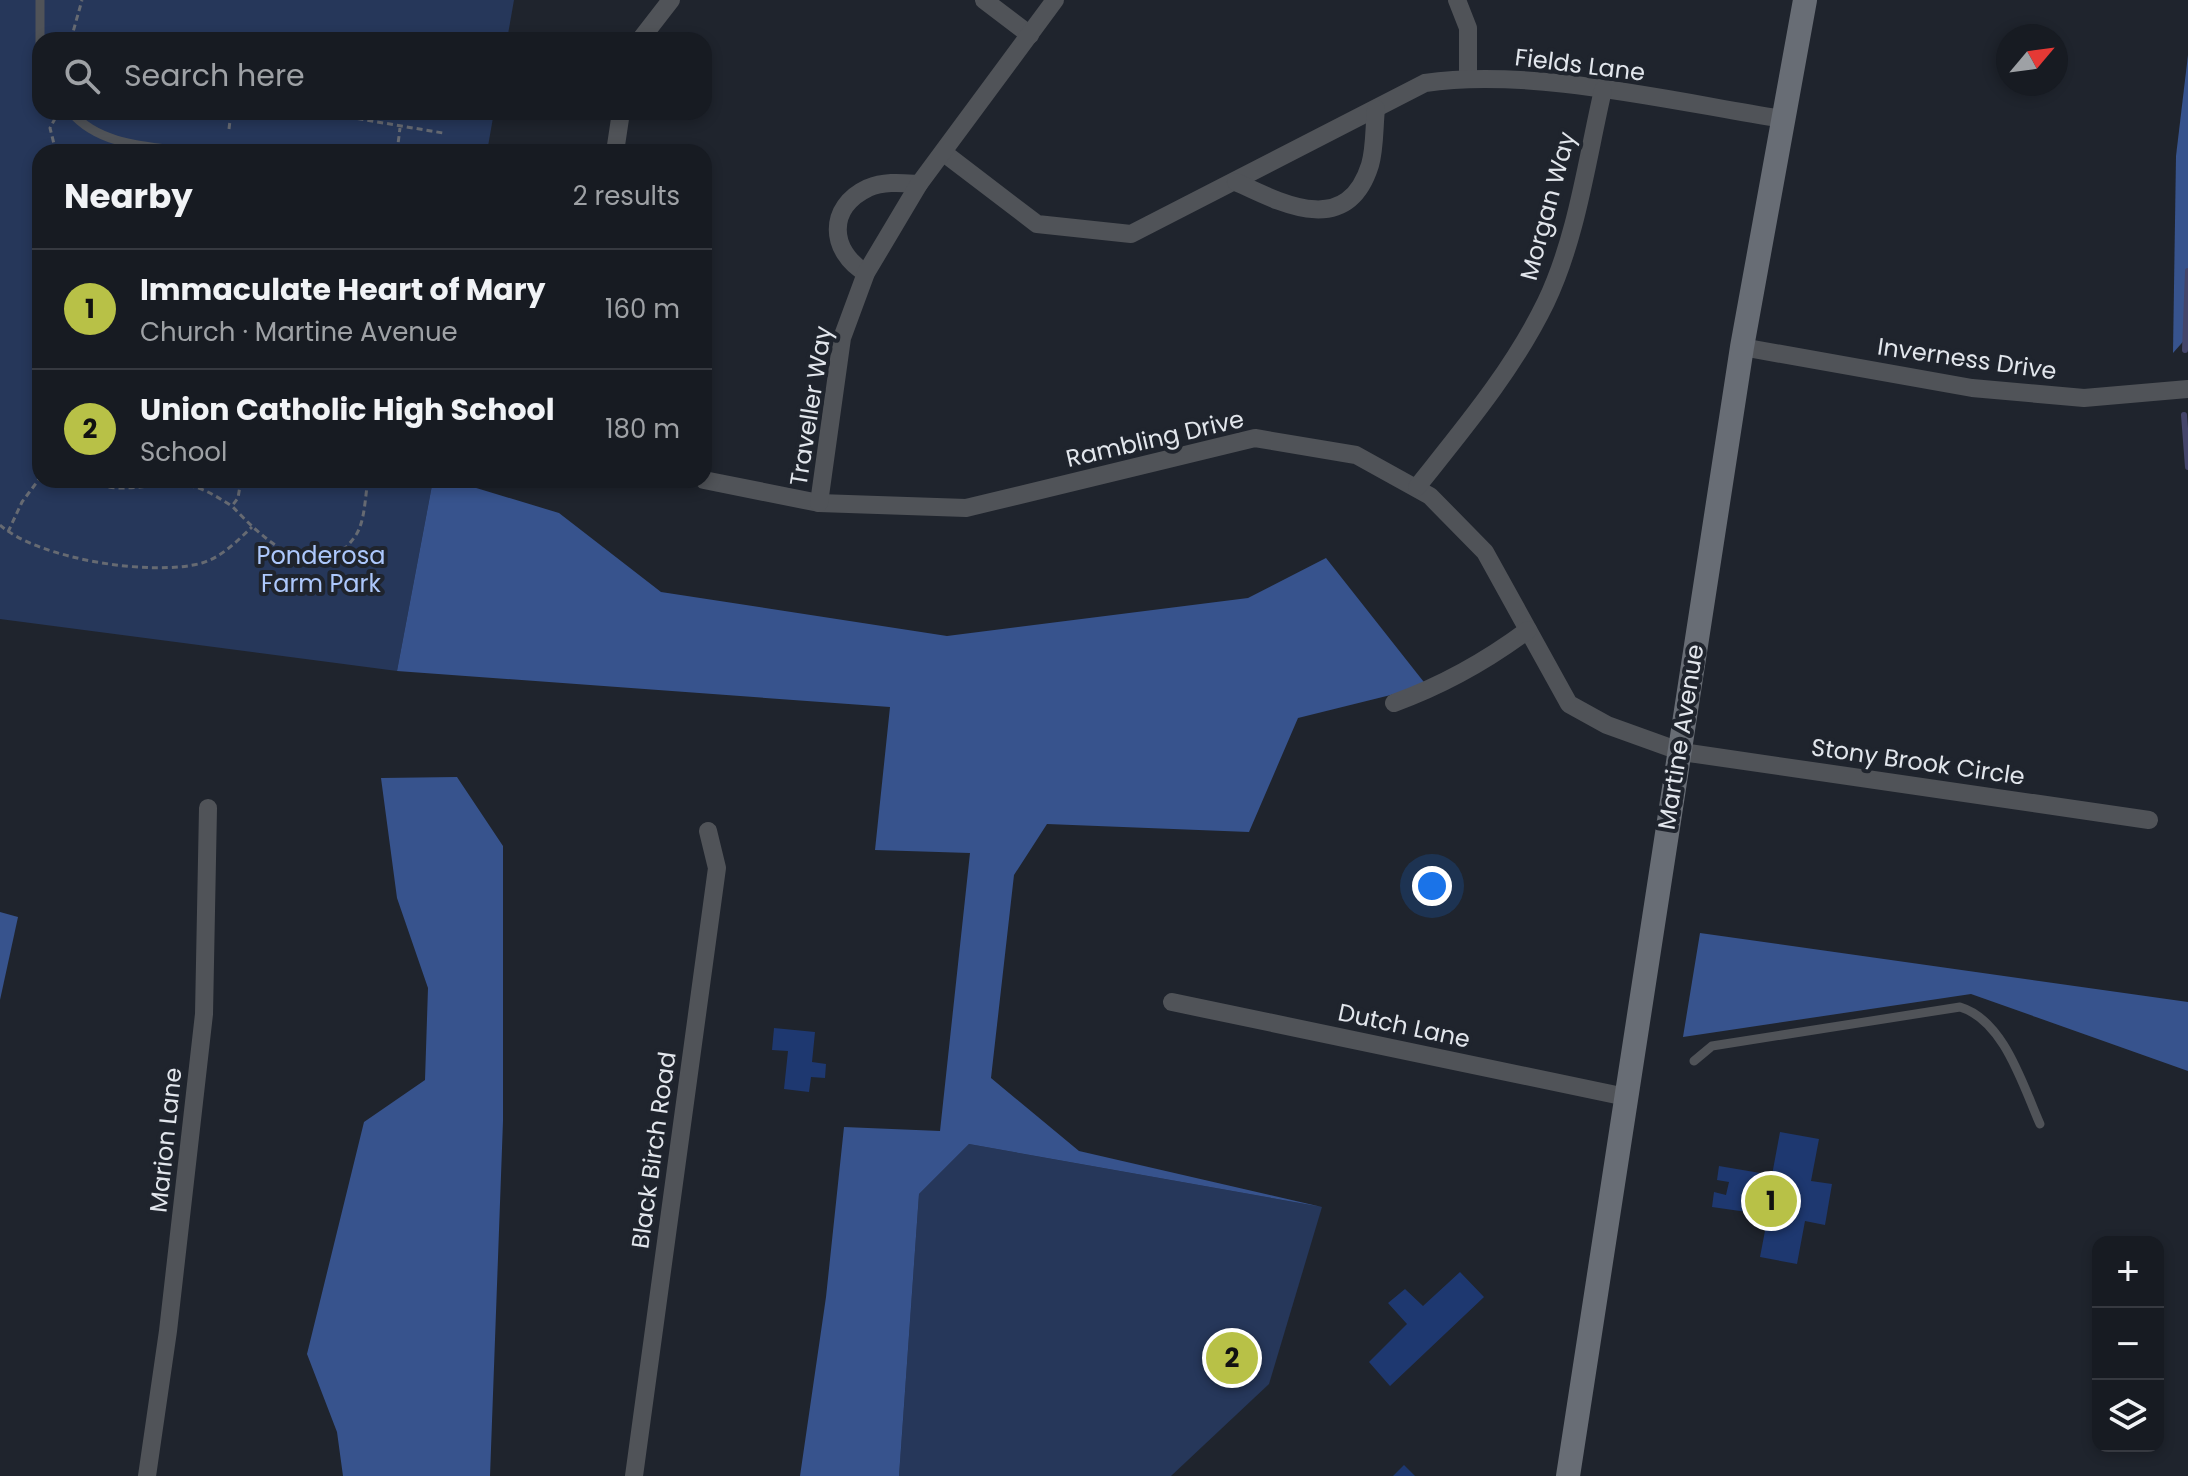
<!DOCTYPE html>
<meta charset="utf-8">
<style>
:root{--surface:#171b22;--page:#20242a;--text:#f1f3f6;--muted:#9ea1a5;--line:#363940;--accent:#b8c147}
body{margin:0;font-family:Poppins,sans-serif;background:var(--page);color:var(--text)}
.controls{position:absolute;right:24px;bottom:24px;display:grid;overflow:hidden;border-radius:16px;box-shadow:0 4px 12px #0003}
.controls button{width:72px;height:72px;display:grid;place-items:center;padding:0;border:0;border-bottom:2px solid var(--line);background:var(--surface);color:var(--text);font:40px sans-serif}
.compass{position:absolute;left:1996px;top:24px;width:72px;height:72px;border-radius:50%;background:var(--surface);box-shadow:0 4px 12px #0003;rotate:61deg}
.you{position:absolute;left:1432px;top:886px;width:28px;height:28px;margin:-20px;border:6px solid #fff;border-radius:50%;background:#1a73e8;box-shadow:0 0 0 12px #1a73e833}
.badge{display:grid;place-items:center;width:52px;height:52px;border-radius:50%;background:var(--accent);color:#111;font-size:26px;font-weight:700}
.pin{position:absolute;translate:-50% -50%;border:4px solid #fff;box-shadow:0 2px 8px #0006}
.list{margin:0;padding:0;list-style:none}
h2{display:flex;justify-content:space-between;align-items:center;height:104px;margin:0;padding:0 32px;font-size:34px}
h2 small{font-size:26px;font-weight:400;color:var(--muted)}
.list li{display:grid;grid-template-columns:52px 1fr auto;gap:24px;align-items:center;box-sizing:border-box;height:120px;padding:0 32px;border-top:2px solid var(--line)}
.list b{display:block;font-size:30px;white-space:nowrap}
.list p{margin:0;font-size:26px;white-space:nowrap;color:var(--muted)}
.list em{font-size:26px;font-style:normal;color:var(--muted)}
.icon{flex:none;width:44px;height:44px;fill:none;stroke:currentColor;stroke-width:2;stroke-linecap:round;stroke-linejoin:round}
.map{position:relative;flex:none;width:2188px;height:1476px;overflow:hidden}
.search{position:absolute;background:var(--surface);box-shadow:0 4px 12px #0003;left:32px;top:32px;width:680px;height:88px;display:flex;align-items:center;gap:20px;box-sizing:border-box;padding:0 28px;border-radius:24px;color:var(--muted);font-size:30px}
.panel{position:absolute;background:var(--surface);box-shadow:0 4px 12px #0003;left:32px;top:144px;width:680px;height:344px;border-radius:24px}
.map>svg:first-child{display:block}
.green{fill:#26375a}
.forest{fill:#37538d}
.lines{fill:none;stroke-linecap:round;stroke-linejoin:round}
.stream{stroke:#44456a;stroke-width:6}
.building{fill:#1e3870}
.path{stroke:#666a72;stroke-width:3;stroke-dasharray:6 4;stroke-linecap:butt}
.lane{stroke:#505358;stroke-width:9}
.street{stroke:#505358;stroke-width:18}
.secondary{stroke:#686d75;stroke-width:24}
.labels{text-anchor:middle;stroke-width:8;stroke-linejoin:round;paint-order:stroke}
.street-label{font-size:24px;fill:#e2e6ec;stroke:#1f242d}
.park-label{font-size:24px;fill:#adc8fc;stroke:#1f242d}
</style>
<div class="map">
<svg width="2188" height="1476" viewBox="0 0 2188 1476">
<rect width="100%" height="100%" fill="#1f242d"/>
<!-- green -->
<g class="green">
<polygon points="0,0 514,0 507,40 40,40 40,112 494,112 487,152 40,152 40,480 433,480 397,671 0,619"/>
<polygon points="969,1144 1322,1207 1269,1384 1171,1476 899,1476 919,1194"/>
</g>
<!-- forest -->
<g class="forest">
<polygon points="2188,55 2188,336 2173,353 2176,156"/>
<polygon points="433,480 450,480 559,513 661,592 947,636 1248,598 1326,558 1427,686 1298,718 1249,832 1047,824 1014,875 991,1078 1079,1151 1322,1207 969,1144 919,1194 899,1476 800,1476 826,1297 844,1127 940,1131 970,853 875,850 890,707 397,671"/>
<polygon points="457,777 503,846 503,1121 490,1476 343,1476 337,1432 307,1354 364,1122 425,1080 428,988 397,898 381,778"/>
<polygon points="0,912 18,917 0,1000"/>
<polygon points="1700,933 2188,1002 2188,1071 1971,994 1683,1037"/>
</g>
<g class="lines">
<!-- stream -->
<g class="stream">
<polyline points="2185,350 2188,271"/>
<polyline points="2184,415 2188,467"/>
</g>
</g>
<!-- building -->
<g class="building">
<polygon points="774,1028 815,1032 812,1062 826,1064 825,1078 811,1077 809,1092 784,1089 788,1051 772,1050"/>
<polygon points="1780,1132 1819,1139 1811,1181 1832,1184 1825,1225 1805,1221 1797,1264 1760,1257 1768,1215 1712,1207 1714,1192 1726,1195 1729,1182 1717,1180 1719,1166 1772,1175"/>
<polygon points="1460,1272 1484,1297 1390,1386 1369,1362 1407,1324 1388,1303 1405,1289 1423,1306"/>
<polygon points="1404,1465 1415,1476 1393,1476"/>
</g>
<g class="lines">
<!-- path -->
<g class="path">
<polyline points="75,40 73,32 82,0"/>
<polyline points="318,112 443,133"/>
<polyline points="229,129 231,112"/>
<polyline points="56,152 50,128 58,113"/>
<polyline points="397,152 400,128"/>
<path d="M90,480c25,17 66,1 95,5 18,2 32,12 47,21"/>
<path d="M241,480l-3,18 -6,8c31,33 86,86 124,29 9,-14 9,-38 12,-55"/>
<path d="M0,525c38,34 152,52 202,38 20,-6 35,-22 50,-36"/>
<polyline points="8,532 22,502 40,478"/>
</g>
<!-- lane -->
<g class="lane">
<polyline points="40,0 40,53"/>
<path d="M71,112c27,32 72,34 112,39"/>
<path d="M1694,1061l18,-15 248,-39c44,13 63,79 80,117"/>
</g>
<!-- street -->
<g class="street">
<polyline points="984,0 1030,35"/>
<polyline points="1457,0 1468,28 1468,76"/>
<polyline points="640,40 671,0"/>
<polyline points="615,152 621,112"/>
<path d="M944,153l93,71 94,10 294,-151c106,-16 250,19 358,36"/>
<path d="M1236,182c47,22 111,56 134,-17 5,-17 4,-38 6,-56"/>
<path d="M866,273c-37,-22 -39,-66 2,-85 17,-7 34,-5 51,-4"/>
<polyline points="1742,347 1972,388 2084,398 2188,389"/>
<polyline points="704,480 819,503 966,508 1255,438 1356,455 1430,496 1485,552 1569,704 1607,725 1682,752 2149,820"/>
<path d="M1417,487c47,-59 96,-117 129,-185 31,-65 41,-143 57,-212"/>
<polyline points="819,503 842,338 866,273 919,184 1055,0"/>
<path d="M1394,703c50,-18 91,-41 134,-73"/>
<polyline points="1172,1002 1626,1097"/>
<polyline points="147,1476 168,1331 204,1014 208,808"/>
<polyline points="634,1476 717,868 708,831"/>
</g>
<!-- secondary -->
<polyline class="secondary" points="1568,1476 1742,347 1805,0"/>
</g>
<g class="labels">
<!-- street labels -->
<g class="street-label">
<text transform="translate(1580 65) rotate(7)" y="8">Fields Lane</text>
<text transform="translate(1548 206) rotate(-75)" y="8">Morgan Way</text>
<text transform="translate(1967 359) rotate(8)" y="8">Inverness Drive</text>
<text transform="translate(811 406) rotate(-81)" y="8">Traveller Way</text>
<text transform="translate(1155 439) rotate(-13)" y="8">Rambling Drive</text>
<text transform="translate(1681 737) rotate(-81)" y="8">Martine Avenue</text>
<text transform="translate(1918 762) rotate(8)" y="8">Stony Brook Circle</text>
<text transform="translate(1404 1026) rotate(12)" y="8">Dutch Lane</text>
<text transform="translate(166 1140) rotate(-84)" y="8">Marion Lane</text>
<text transform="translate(654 1150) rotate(-82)" y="8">Black Birch Road</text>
</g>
<!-- park labels -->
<g class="park-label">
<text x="321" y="564">Ponderosa<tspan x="321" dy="28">Farm Park</tspan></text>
</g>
</g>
</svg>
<div class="controls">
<button>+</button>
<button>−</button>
<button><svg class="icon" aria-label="layers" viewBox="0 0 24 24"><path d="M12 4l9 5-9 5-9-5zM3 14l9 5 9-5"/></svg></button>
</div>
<svg class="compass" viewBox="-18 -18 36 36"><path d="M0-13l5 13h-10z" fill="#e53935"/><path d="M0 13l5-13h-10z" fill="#9ea1a5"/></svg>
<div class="you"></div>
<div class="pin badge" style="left:1771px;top:1201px">1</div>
<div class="pin badge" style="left:1232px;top:1358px">2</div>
<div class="search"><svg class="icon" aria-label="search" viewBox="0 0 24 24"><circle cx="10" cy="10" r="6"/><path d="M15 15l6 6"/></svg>Search here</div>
<section class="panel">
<h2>Nearby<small>2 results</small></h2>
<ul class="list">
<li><span class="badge">1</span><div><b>Immaculate Heart of Mary</b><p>Church · Martine Avenue</p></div><em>160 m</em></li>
<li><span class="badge">2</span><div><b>Union Catholic High School</b><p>School</p></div><em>180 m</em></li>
</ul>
</section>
</div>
